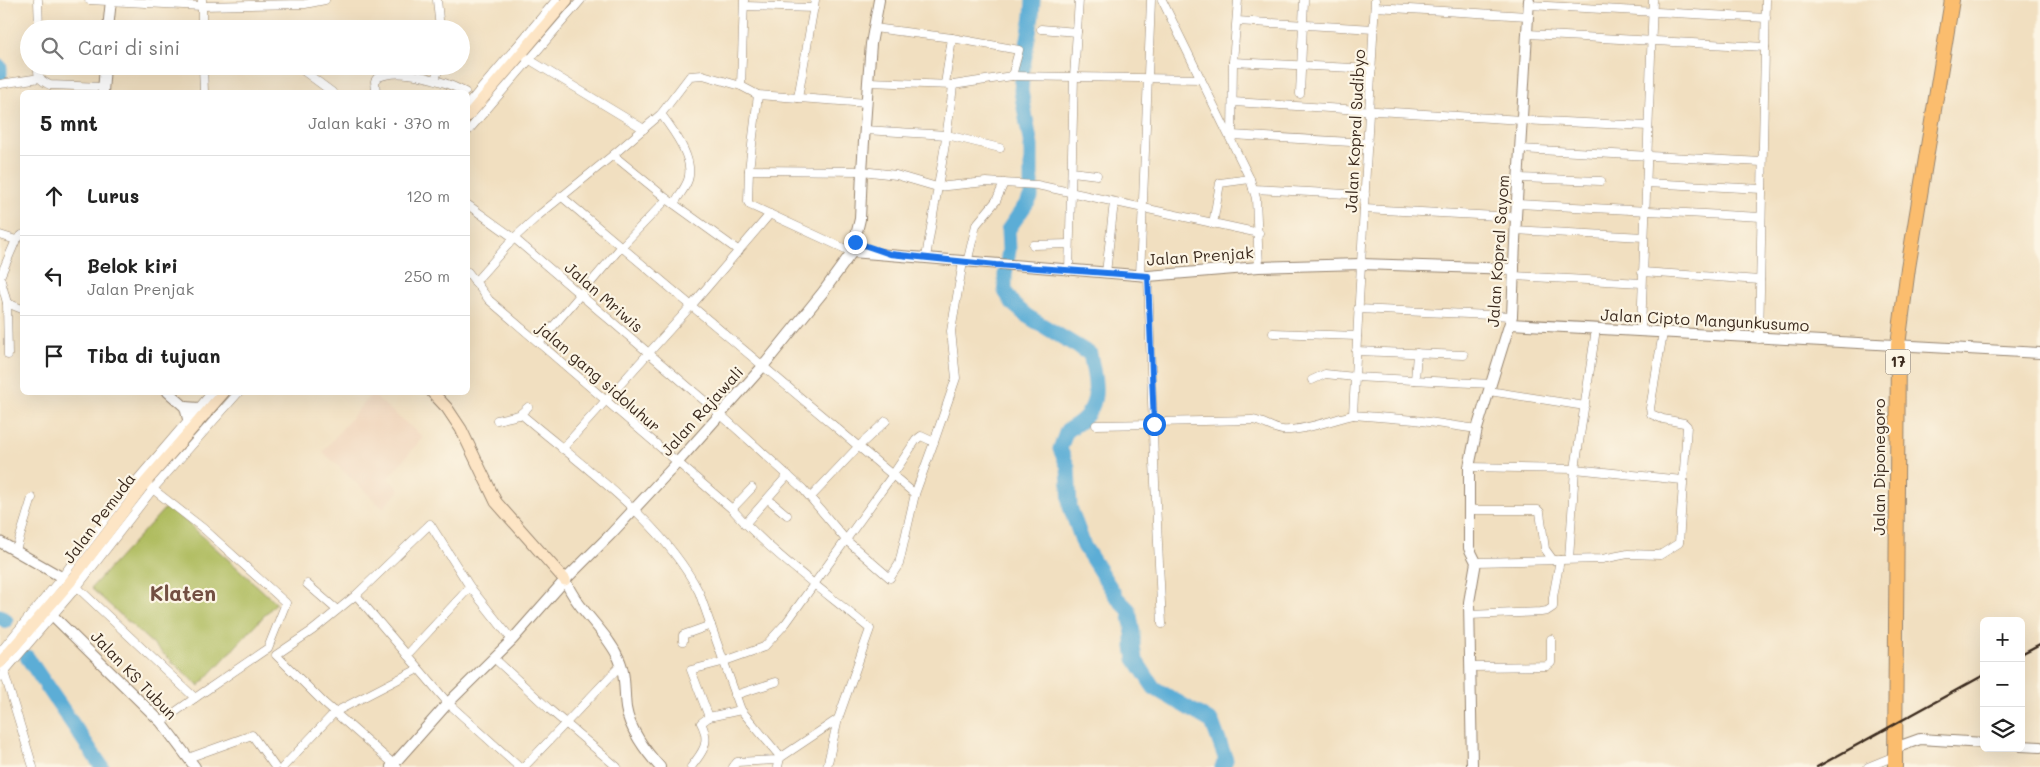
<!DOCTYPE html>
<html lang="id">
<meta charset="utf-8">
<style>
:root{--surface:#fff;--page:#f2f2f2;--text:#222;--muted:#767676;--line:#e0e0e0}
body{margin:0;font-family:Mali,sans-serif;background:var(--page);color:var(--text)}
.controls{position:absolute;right:15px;bottom:15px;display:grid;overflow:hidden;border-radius:8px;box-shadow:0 5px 20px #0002}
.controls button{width:45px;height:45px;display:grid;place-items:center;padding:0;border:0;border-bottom:1px solid var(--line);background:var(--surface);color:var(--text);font:25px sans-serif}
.stop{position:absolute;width:15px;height:15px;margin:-11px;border:4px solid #1a73e8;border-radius:50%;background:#fff}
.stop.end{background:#1a73e8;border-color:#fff;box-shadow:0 1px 5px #0008}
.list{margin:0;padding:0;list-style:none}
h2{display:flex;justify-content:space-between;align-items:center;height:65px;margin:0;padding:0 20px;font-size:21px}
h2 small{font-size:16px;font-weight:400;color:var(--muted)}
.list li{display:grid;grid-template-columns:32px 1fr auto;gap:15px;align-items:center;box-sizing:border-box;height:80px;padding:0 20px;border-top:1px solid var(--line)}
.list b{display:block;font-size:19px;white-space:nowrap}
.list p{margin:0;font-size:16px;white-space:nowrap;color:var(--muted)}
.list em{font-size:16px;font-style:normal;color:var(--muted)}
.icon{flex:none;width:28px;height:28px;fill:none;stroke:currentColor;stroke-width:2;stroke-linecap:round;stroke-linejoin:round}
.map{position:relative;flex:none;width:2040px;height:767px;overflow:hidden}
.search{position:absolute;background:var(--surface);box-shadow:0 5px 20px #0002;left:20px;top:20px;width:450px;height:55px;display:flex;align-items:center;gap:12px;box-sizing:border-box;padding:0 18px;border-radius:28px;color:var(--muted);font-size:19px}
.panel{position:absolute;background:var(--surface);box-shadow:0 5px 20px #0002;left:20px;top:90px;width:450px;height:305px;border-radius:8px}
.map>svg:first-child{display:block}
.built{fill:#f0d5bc}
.green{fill:#afbc5e;stroke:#75733e}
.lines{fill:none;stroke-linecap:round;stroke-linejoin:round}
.river{stroke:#5badd6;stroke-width:15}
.minor-casing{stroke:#96846f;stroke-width:9}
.tertiary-casing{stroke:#96846f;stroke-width:12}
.secondary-casing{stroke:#96846f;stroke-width:13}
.trunk-casing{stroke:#96846f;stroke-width:16}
.minor{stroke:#fff;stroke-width:8}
.tertiary{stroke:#fff;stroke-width:10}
.secondary{stroke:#fde5c5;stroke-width:11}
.trunk{stroke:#fbbd6e;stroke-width:14}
.rail{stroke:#3b2a1e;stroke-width:2.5}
.route{stroke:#1a73e8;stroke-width:6}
.labels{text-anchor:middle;stroke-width:4.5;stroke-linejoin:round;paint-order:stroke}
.shield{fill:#fcf5e5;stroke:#75675a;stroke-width:1}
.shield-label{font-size:15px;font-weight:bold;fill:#3b2a1e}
.street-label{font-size:16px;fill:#3b2a1e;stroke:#fcf5e5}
.district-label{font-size:21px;font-weight:bold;fill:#734f42;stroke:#fcf5e5}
</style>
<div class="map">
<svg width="2040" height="767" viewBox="0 0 2040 767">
<rect width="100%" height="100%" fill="#fcf5e5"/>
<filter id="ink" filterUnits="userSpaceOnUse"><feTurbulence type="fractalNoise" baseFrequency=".02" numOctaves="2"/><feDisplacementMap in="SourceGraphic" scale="10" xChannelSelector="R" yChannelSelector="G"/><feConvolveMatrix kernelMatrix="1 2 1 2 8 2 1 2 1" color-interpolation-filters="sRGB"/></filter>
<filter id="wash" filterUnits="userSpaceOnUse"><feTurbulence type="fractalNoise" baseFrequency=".0096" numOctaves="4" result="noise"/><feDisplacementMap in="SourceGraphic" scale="20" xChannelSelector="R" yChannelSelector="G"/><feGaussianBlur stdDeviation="1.12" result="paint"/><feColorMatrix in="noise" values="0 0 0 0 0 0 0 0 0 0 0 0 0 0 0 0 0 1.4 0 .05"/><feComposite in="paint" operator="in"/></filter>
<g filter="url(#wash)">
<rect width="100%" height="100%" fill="#f1dfc0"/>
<!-- built -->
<polygon class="built" points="371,394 423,437 388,478 400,490 383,508 323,452"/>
<!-- green -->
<polygon class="green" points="168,505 276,603 199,686 91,588"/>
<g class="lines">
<!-- river -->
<g class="river">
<path d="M1033,0l-1,16 -9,51 -2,24 10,55v51l-23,33 1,20 -4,25v16l8,13 14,12 63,38c7,34 13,58 -23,76l-7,19 8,18 2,40 14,39 33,52 12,12 4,23v14l2,12 19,29 58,34 14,38 -4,7"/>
<polyline points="0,67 0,74"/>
<polyline points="0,616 6,621"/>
<polyline points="27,657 102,767"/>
</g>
</g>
</g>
<g filter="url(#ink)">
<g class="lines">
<defs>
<g id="minor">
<polyline points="38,0 39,29"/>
<polyline points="89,0 202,6 305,4 325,0"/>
<polyline points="202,0 202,29"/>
<polyline points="437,0 440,29"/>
<polyline points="1162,0 1250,179 1256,198 1259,267"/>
<polyline points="1375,0 1353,415 1415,420 1477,429"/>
<polyline points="1529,5 1766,18"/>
<polyline points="745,6 814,8"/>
<polyline points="1375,7 1528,16"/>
<polyline points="1237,21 1374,29"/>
<polyline points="1041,29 1077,32"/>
<polyline points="1528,34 1765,47"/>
<polyline points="525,57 644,129"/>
<polyline points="1233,62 1372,69"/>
<path d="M38,66c-1,11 3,15 12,19l54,2"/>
<polyline points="203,66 204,92"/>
<polyline points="305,72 332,92"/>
<polyline points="1012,76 1201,79"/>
<polyline points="435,79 440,66"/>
<polyline points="868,82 953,85 1012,76 1019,50 952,38 874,28"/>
<polyline points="0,84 40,78"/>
<polyline points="945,84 952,38"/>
<polyline points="741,86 744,0"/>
<path d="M376,92l-1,-11 2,-3c24,-12 67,3 88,14"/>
<polyline points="1300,94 1304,0"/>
<polyline points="758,95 749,170 748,202 750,205 852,252"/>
<polyline points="798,98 815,0"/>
<polyline points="1233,102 1522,120 1648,126"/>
<polyline points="468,104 556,0"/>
<path d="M661,114c12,16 34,45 27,66 -3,9 -10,16 -14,24"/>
<polyline points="865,130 947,135 1000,148"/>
<polyline points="468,131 581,0"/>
<polyline points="1232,135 1368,143"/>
<polyline points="1232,138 1233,62 1238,0"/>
<polyline points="1520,149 1762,162"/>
<polyline points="613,155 667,199 739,251"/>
<polyline points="749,170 862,171 896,175 937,187 986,182 1037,185 1259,233"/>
<polyline points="1072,172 1097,175"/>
<polyline points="1519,178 1601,181"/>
<polyline points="1646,183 1762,189"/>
<polyline points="1253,189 1365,195"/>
<polyline points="561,196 915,494"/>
<polyline points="1517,204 1761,217"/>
<polyline points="468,205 514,238 720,414 803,489 846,540 890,578 899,564 915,494 934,442"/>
<polyline points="1364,209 1516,217"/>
<polyline points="1213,224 1220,183 1250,179"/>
<polyline points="1515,230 1644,237"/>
<polyline points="0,235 16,240"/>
<polyline points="1033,245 1069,244"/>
<path d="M926,258c9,-58 21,-115 27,-173"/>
<polyline points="967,263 976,225 996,201 1004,183"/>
<polyline points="1069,271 1074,77 1079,0"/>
<path d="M468,272l21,28 243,209c40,45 91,81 138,120l-32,90 -11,48"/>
<polyline points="1642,272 1760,280"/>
<polyline points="1106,273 1114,202"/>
<polyline points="1140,276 1151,0"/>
<polyline points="1148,276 1154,462 1162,624"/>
<polyline points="1514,276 1642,283"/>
<polyline points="475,282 514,238 539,215 613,155 661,114 690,76 703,75 741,86 758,95 867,103"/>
<polyline points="7,303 22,309"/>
<polyline points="1358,309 1512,316"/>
<polyline points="1641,331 1653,0"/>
<polyline points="1273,333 1357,336"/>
<polyline points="1759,339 1766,0"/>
<polyline points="539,343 622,246 667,199"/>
<polyline points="1356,351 1464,355"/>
<polyline points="8,355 7,303 0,277 16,240 22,235"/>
<polyline points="1312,380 1325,374 1355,377 1491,384"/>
<polyline points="1415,380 1417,353"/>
<polyline points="1489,391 1585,406"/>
<path d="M521,414c61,52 141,106 178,178l42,118 37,44 2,4 -2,9"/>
<polyline points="497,420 519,415 528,407"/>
<path d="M1154,422l98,-2c11,1 20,9 30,10 18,2 53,-11 71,-15"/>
<polyline points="1096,425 1154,424"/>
<polyline points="562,449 692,305 770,214"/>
<polyline points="1469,467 1575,469 1682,480"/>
<polyline points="811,497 858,447 886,421"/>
<polyline points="768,499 787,515"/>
<polyline points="732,509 752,488"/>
<polyline points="1468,510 1538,510 1540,512 1545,549 1553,560"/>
<polyline points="745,524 788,475"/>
<polyline points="16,550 32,498"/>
<polyline points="1569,559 1575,469 1596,329"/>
<polyline points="1476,562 1602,559 1628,554 1660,555 1679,543 1687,426 1684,423 1663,419 1651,414 1650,408 1663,333"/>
<polyline points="70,582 77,587 195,698 268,648 286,603 204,529 145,483"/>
<polyline points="307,584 337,610"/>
<polyline points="356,595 448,703 519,767"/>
<polyline points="1469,615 1541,612 1547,611 1553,607 1553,597 1560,560"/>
<polyline points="683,641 683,635 711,625"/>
<polyline points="0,652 61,578 123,496 212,392"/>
<polyline points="407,655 470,587"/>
<polyline points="494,658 549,709 617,767"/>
<polyline points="1471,667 1547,666 1551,663 1551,639"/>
<polyline points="3,669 33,767"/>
<polyline points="0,677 77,587 153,489 239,392"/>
<polyline points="735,695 776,682"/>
<polyline points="709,717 741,710"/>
<polyline points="161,722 195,698"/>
<polyline points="188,758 252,735 275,767"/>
<polyline points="283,767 335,712 418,669"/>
<polyline points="397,767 324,703 276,655 313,630 356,595 430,524 470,587 512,640"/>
<polyline points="524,767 621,665"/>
<path d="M691,767c12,-15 20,-25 10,-44l8,-6 -18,-47 31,-8 42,-15 22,-24 106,-147 24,-36 5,-4 13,6 22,-64 -5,-47 12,-69"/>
<polyline points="733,767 737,762 777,760 838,719"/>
<polyline points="1868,767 1895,756"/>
</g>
<g id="tertiary">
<polyline points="108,29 111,0"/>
<polyline points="103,92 105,66"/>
<polyline points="852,252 1148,276 1259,267 1361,264 1514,269"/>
<polyline points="1511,324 2040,353"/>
<polyline points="168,392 185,407 188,419 197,424"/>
<polyline points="185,407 199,408 206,414"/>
<polyline points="0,542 70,582"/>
<path d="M565,580c13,31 41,50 54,79 7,15 5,33 7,49 3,20 20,44 34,59"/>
<polyline points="47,610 161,722 195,767"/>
<polyline points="2021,746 2040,747"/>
<polyline points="1895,748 1920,739 1984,743"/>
<polyline points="391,767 448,703 512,640 565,580 610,535 677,463 764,365 823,292 852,252 860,219 862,171 868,82 871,44 879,0"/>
<polyline points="1472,767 1469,602 1476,562 1469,548 1469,467 1477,429 1512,316 1516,217 1529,0"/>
</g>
<g id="secondary">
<polyline points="468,116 567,0"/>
<polyline points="432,392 447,408 461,429 496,502 565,580"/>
<polyline points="0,663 70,582 145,483 224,392"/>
</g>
<polyline id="trunk" points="1895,767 1898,345 1908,268 1952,0"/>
</defs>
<!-- minor casing -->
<use href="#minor" class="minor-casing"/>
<!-- tertiary casing -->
<use href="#tertiary" class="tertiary-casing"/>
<!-- secondary casing -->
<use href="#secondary" class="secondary-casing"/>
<!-- trunk casing -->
<use href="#trunk" class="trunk-casing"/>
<!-- minor -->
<use href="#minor" class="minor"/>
<!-- tertiary -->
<use href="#tertiary" class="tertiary"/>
<!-- secondary -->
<use href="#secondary" class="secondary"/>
<!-- trunk -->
<use href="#trunk" class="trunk"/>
<!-- rail -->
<g class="rail">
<polyline points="2021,654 2040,644"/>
<polyline points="1817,767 1984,675"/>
</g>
</g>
</g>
<g class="lines" filter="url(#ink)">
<!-- route -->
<polyline class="route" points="855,242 890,254 996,265 1148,276 1154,424"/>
</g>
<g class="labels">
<!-- shield labels -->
<rect class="shield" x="1885.5" y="349.5" width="25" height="25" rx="4"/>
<g class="shield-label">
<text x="1898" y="367">17</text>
</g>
<!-- street labels -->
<g class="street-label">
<text transform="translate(1355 131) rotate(-87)" y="6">Jalan Kopral Sudibyo</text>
<text transform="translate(1498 251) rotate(-86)" y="6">Jalan Kopral Sayom</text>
<text transform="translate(1200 256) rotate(-4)" y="6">Jalan Prenjak</text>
<text transform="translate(604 297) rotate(41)" y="6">Jalan Mriwis</text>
<text transform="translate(1705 320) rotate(3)" y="6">Jalan Cipto Mangunkusumo</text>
<text transform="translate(599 377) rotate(41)" y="6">jalan gang sidoluhur</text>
<text transform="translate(702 411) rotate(-48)" y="6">Jalan Rajawali</text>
<text transform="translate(1879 467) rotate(-90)" y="6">Jalan Diponegoro</text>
<text transform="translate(99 518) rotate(-53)" y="6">Jalan Pemuda</text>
<text transform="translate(134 675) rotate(46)" y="6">Jalan KS Tubun</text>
</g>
<!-- district labels -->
<g class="district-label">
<text x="183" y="601">Klaten</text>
</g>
</g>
</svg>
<div class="controls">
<button>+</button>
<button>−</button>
<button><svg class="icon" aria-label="layers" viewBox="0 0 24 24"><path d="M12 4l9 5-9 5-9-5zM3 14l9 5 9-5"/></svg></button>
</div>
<div class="stop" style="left:1154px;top:424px"></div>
<div class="stop end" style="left:855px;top:242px"></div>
<div class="search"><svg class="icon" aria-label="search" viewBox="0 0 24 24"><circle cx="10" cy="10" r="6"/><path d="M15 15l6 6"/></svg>Cari di sini</div>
<section class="panel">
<h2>5 mnt<small>Jalan kaki · 370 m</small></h2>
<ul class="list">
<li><svg class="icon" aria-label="ahead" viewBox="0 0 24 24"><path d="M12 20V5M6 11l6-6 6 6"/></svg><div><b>Lurus</b></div><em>120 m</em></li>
<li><svg class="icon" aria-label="left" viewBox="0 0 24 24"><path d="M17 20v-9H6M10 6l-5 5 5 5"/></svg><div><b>Belok kiri</b><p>Jalan Prenjak</p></div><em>250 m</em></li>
<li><svg class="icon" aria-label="arrive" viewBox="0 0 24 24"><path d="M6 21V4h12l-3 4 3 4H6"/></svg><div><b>Tiba di tujuan</b></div></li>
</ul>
</section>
</div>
